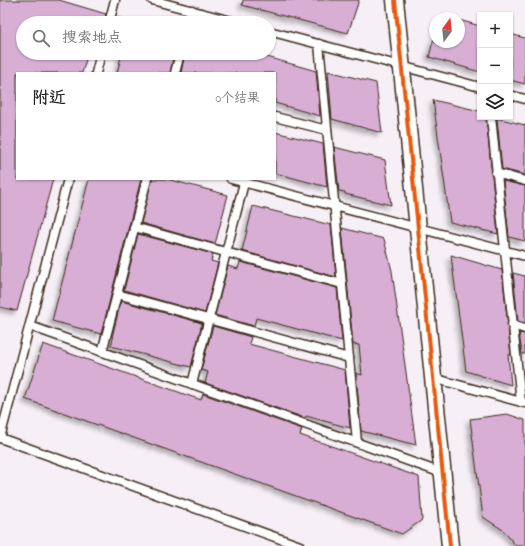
<!DOCTYPE html>
<html lang="zh">
<meta charset="utf-8">
<style>
:root{--surface:#fff;--page:#f6f6f6;--text:#222;--muted:#767676;--line:#e0e0e0}
body{margin:0;font-family:"Indie Flower","LXGW WenKai TC",sans-serif;background:var(--page);color:var(--text)}
.controls{position:absolute;right:12px;top:12px;display:grid;overflow:hidden;border-radius:0px;box-shadow:0 1px 3px #0004}
.controls button{width:36px;height:36px;display:grid;place-items:center;padding:0;border:0;border-bottom:1px solid var(--line);background:var(--surface);color:var(--text);font:20px sans-serif}
.compass{position:absolute;left:429px;top:12px;width:36px;height:36px;border-radius:50%;background:var(--surface);box-shadow:0 1px 3px #0004;rotate:15deg}
.list{margin:0;padding:0;list-style:none}
h2{display:flex;justify-content:space-between;align-items:center;height:52px;margin:0;padding:0 16px;font-size:17px}
h2 small{font-size:13px;font-weight:400;color:var(--muted)}
.icon{flex:none;width:22px;height:22px;fill:none;stroke:currentColor;stroke-width:2;stroke-linecap:round;stroke-linejoin:round}
.map{position:relative;flex:none;width:525px;height:546px;overflow:hidden}
.search{position:absolute;background:var(--surface);box-shadow:0 1px 3px #0004;left:16px;top:16px;width:260px;height:44px;display:flex;align-items:center;gap:10px;box-sizing:border-box;padding:0 14px;border-radius:22px;color:var(--muted);font-size:15px}
.panel{position:absolute;background:var(--surface);box-shadow:0 1px 3px #0004;left:16px;top:72px;width:260px;height:108px;border-radius:0px}
.map>svg:first-child{display:block}
.building{fill:#d8aed4;stroke:#3b2a1e;filter:url(#shadow)}
.lines{fill:none;stroke-linecap:round;stroke-linejoin:round}
.service-casing{stroke:#3b2a1e;stroke-width:11}
.minor-casing{stroke:#3b2a1e;stroke-width:19}
.service{stroke:#fff;stroke-width:8}
.minor{stroke:#fff;stroke-width:16}
.cycleway-casing{stroke:#fff;stroke-width:6}
.cycleway{stroke:#e8590c;stroke-width:4}
</style>
<div class="map">
<svg width="525" height="546" viewBox="0 0 525 546">
<defs>
<filter id="shadow"><feDropShadow dx="-3.5" dy="3.5" stdDeviation="2" flood-color="#0004"/></filter>
</defs>
<rect width="100%" height="100%" fill="#f7eff6"/>
<filter id="ink" filterUnits="userSpaceOnUse"><feTurbulence type="fractalNoise" baseFrequency=".025" numOctaves="2"/><feDisplacementMap in="SourceGraphic" scale="8" xChannelSelector="R" yChannelSelector="G"/><feConvolveMatrix kernelMatrix="1 2 1 2 8 2 1 2 1" color-interpolation-filters="sRGB"/></filter>
<g filter="url(#ink)">
<!-- building -->
<g class="building">
<polygon points="0,0 59,0 106,14 104,23 23,23 23,53 88,53 82,73 17,73 17,179 53,179 17,311 0,307"/>
<polygon points="243,0 359,0 348,33 242,5"/>
<polygon points="116,17 124,19 123,23 115,23"/>
<polygon points="459,20 480,26 480,72 429,57 435,34 435,42 459,42"/>
<polygon points="510,34 525,38 525,84 510,80"/>
<polygon points="122,53 174,53 170,73 117,73"/>
<polygon points="185,53 253,53 316,71 320,116 275,103 275,73 181,73"/>
<polygon points="328,71 376,83 382,133 332,119"/>
<polygon points="433,100 480,111 480,117 486,117 498,234 450,222"/>
<polygon points="497,118 525,125 525,175 502,169"/>
<polygon points="275,132 323,144 327,187 275,173"/>
<polygon points="334,147 385,160 391,205 345,194 345,192 339,191"/>
<polygon points="89,179 141,179 101,334 52,321"/>
<polygon points="152,179 167,179 228,195 215,244 141,223"/>
<polygon points="503,181 525,186 525,241 509,237"/>
<polygon points="253,206 331,225 336,277 242,251"/>
<polygon points="342,228 384,239 392,271 416,445 361,431 356,373 362,375 359,345 353,344"/>
<polygon points="138,234 213,254 211,261 218,263 205,313 124,290"/>
<polygon points="451,255 502,270 511,355 508,355 511,385 466,371"/>
<polygon points="240,262 337,288 342,341 256,318 254,326 215,315 228,266 238,269"/>
<polygon points="513,273 525,276 525,323 518,321"/>
<polygon points="121,301 202,323 191,367 111,346 113,338 112,337"/>
<polygon points="213,326 251,337 249,344 345,370 350,428 306,416 305,418 205,383 208,372 201,370"/>
<polygon points="519,333 525,334 525,354 522,354"/>
<polygon points="43,344 201,400 203,394 302,429 300,435 419,477 422,520 402,534 25,399"/>
<polygon points="507,414 525,420 525,546 516,546 503,530 483,517 470,419"/>
</g>
<g class="lines">
<defs>
<g id="service">
<polyline points="152,0 239,23"/>
<polyline points="109,23 115,0"/>
<polyline points="188,23 192,10"/>
<polyline points="269,31 480,87"/>
<polyline points="319,44 357,442"/>
<polyline points="96,73 101,53"/>
<polyline points="175,73 180,53"/>
<polyline points="510,95 525,99"/>
<polyline points="275,117 327,130"/>
<polyline points="491,117 521,402"/>
<polyline points="496,173 525,181"/>
<polyline points="231,179 525,256"/>
<polyline points="134,227 342,284"/>
<polyline points="117,294 349,358"/>
<polyline points="512,325 525,329"/>
<polyline points="30,326 442,473"/>
<polyline points="102,352 147,179"/>
<polyline points="433,378 525,403"/>
<polyline points="192,384 245,179"/>
<polyline points="0,438 300,546"/>
<polyline points="0,438 68,179"/>
</g>
<polyline id="minor" points="395,0 450,546"/>
</defs>
<!-- service casing -->
<use href="#service" class="service-casing"/>
<!-- minor casing -->
<use href="#minor" class="minor-casing"/>
<!-- service -->
<use href="#service" class="service"/>
<!-- minor -->
<use href="#minor" class="minor"/>
<defs>
<polyline id="cycleway" points="395,0 450,546"/>
</defs>
<!-- cycleway casing -->
<use href="#cycleway" class="cycleway-casing"/>
<!-- cycleway -->
<use href="#cycleway" class="cycleway"/>
</g>
</g>
</svg>
<div class="controls">
<button>+</button>
<button>−</button>
<button><svg class="icon" aria-label="layers" viewBox="0 0 24 24"><path d="M12 4l9 5-9 5-9-5zM3 14l9 5 9-5"/></svg></button>
</div>
<svg class="compass" viewBox="-18 -18 36 36"><path d="M0-13l5 13h-10z" fill="#e53935"/><path d="M0 13l5-13h-10z" fill="#767676"/></svg>
<div class="search"><svg class="icon" aria-label="search" viewBox="0 0 24 24"><circle cx="10" cy="10" r="6"/><path d="M15 15l6 6"/></svg>搜索地点</div>
<section class="panel">
<h2>附近<small>0个结果</small></h2>
<ul class="list">
</ul>
</section>
</div>
